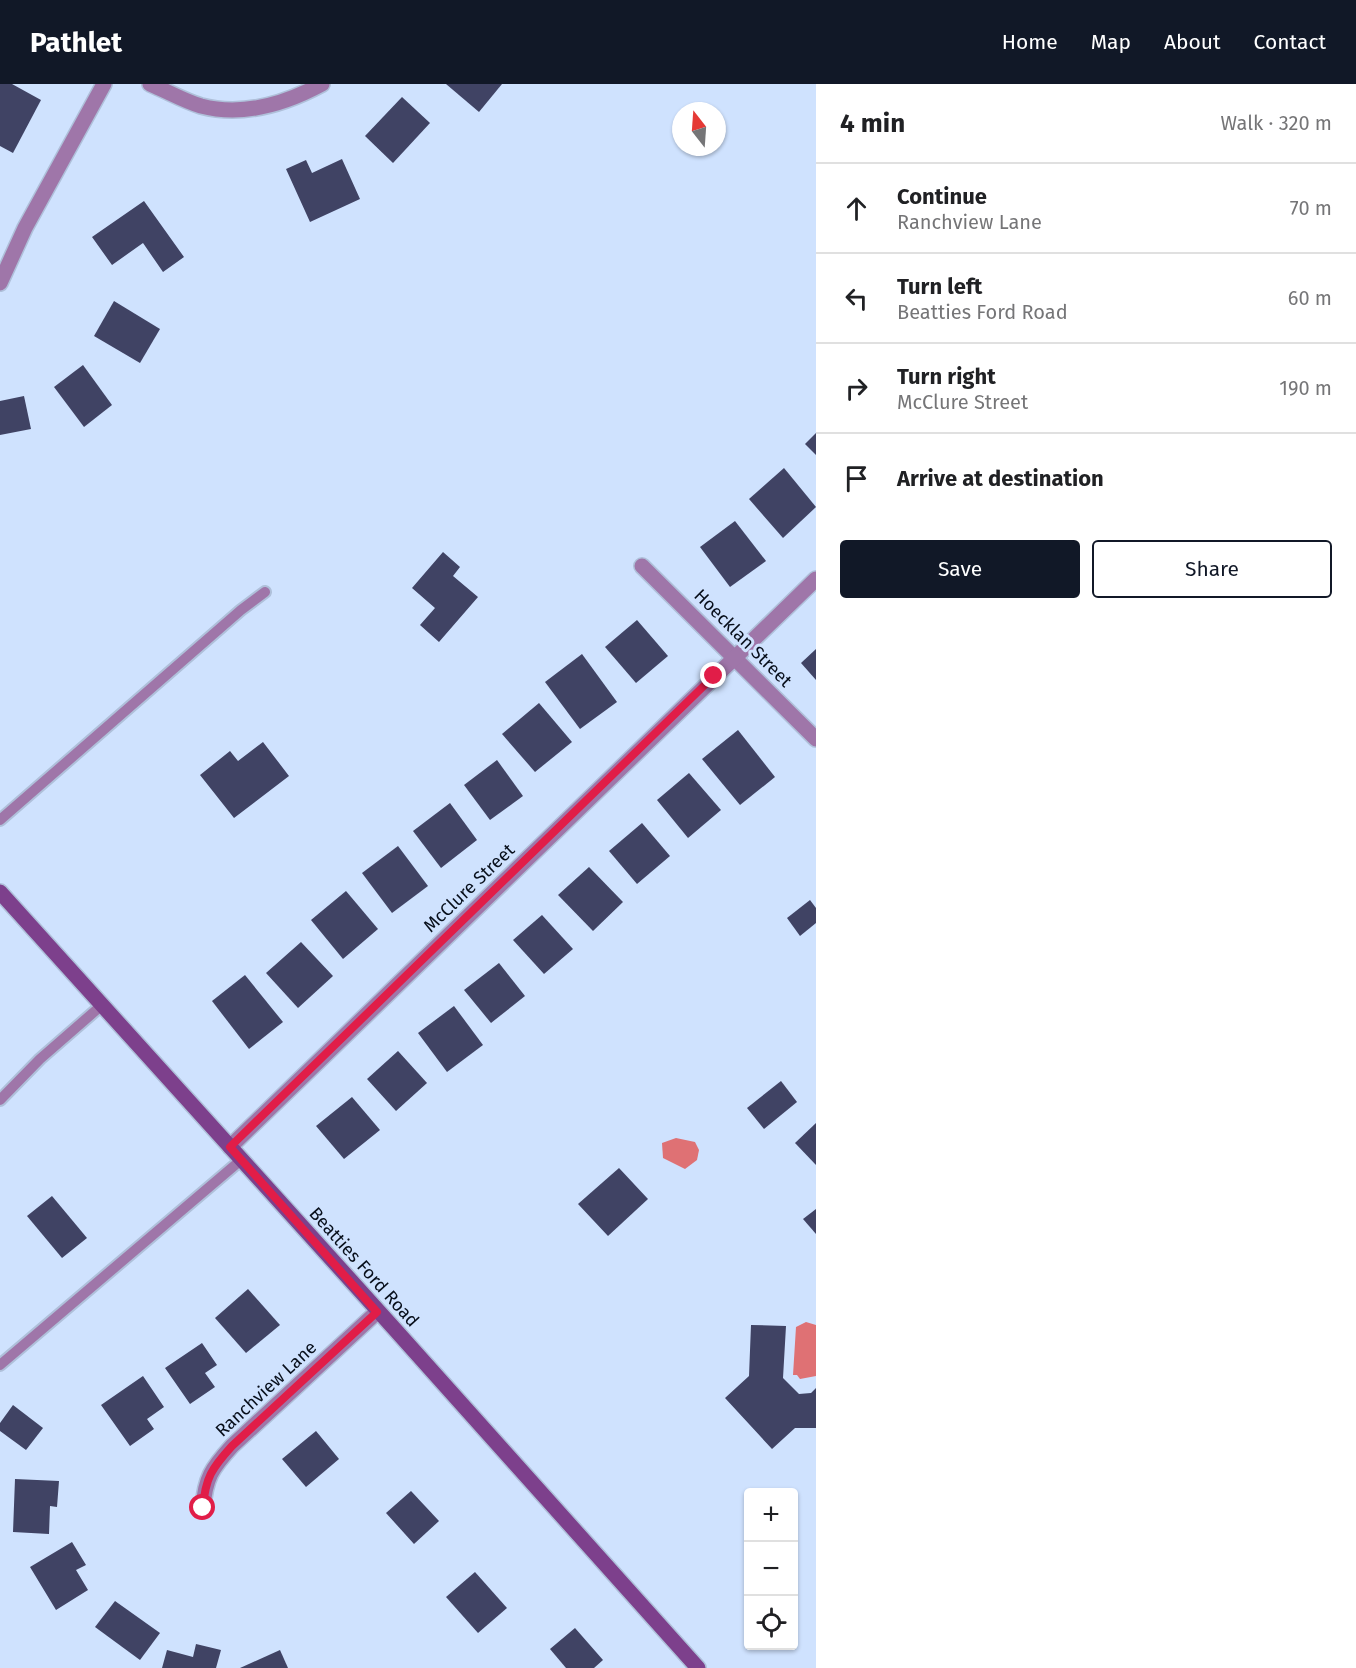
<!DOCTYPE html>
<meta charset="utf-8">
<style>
:root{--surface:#fff;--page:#f2f2f2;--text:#202124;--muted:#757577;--line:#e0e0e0;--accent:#111827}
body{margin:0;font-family:"Fira Sans",sans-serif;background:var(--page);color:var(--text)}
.controls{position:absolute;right:18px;bottom:18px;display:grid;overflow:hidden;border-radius:6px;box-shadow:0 2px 4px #0004}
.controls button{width:54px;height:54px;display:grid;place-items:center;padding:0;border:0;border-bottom:2px solid var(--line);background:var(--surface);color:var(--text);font:30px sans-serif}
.compass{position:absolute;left:672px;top:18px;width:54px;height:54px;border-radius:50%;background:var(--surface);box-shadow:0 2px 4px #0004;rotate:343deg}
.stop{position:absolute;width:18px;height:18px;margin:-14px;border:4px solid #e11d48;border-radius:50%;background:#fff}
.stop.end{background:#e11d48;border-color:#fff;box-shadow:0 2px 6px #0008}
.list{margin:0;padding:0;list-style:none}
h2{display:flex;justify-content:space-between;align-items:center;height:78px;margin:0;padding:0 24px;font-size:26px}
h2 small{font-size:20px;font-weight:400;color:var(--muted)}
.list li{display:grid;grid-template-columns:39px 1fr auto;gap:18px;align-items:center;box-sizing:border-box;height:90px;padding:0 24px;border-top:2px solid var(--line)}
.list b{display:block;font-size:22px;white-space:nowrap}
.list p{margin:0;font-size:20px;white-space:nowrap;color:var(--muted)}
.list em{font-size:20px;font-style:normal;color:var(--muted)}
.actions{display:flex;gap:12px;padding:18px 24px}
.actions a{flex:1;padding:14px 0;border:2px solid var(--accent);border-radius:6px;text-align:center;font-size:21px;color:var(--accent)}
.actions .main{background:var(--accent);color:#fff}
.icon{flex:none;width:33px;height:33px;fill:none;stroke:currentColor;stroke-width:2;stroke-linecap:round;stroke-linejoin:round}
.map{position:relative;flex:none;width:816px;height:1584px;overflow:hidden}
header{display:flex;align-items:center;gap:36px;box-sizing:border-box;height:84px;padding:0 30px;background:var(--accent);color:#fff}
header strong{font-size:28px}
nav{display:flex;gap:33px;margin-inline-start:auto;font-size:21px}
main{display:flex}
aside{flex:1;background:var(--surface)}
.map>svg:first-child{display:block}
.water{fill:#df7174}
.building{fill:#404364}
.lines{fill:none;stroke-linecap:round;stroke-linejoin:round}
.lane-casing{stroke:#afc0da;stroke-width:14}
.street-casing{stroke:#afc0da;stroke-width:18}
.secondary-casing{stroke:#afc0da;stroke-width:18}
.lane{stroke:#9f76a9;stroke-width:10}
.street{stroke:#9f76a9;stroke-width:15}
.secondary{stroke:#7d408c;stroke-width:15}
.route{stroke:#e11d48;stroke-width:8}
.labels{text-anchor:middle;stroke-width:6;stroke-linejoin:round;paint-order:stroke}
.street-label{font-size:18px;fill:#070e1a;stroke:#cfe2fe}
</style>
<header>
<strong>Pathlet</strong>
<nav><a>Home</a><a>Map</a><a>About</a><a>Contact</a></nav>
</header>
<main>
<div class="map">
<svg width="816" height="1584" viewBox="0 0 816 1584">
<rect width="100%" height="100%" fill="#cfe2fe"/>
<!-- water -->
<g class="water">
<polygon points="676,1054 695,1058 699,1066 697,1076 685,1085 663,1074 662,1059"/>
<polygon points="806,1238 816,1241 816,1292 800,1295 797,1291 793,1291 796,1243"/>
</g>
<!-- building -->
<g class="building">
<polygon points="0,0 12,0 41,16 13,69 0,62"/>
<polygon points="446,0 502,0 479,28"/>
<polygon points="402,13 430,39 393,79 365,52"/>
<polygon points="342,75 360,115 310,138 286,85 306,76 312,89"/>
<polygon points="144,117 184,173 163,188 143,159 112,181 92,153"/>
<polygon points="114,217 160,245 140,279 94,252"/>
<polygon points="83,281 112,321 84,343 54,303"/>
<polygon points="24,312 31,345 0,351 0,317"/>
<polygon points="816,349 816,371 805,360"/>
<polygon points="784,384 816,423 783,454 749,415"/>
<polygon points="735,437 766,477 730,503 700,463"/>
<polygon points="443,468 460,483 453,492 478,513 439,558 420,541 435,524 412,504"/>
<polygon points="637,536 668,572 636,599 605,563"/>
<polygon points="816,565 816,596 801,579"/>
<polygon points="582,570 617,618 580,645 545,598"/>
<polygon points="539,619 572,658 535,688 502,650"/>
<polygon points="738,646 775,693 740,721 702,675"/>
<polygon points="263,658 289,692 234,734 200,691 230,667 238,677"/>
<polygon points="497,676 523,712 490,736 464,701"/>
<polygon points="689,689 721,726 688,754 657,716"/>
<polygon points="450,719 477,756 441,784 413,747"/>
<polygon points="642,739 670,772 637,800 609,767"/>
<polygon points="398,762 428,802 392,829 362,789"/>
<polygon points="589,783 623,818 593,847 558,811"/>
<polygon points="346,807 378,845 343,875 311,836"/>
<polygon points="810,816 816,824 816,839 800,852 787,834"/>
<polygon points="542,831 573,865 544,890 513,856"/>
<polygon points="301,858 333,892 298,924 266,889"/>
<polygon points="499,879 525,912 491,939 464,906"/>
<polygon points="245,891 283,938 249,965 212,917"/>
<polygon points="454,922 483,961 447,988 418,949"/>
<polygon points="398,967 427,999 396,1027 367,995"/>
<polygon points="781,997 797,1018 764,1045 747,1024"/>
<polygon points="352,1013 380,1046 344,1075 316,1042"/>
<polygon points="816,1039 816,1081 795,1059"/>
<polygon points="619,1084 648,1115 608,1152 578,1120"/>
<polygon points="52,1112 87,1154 62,1174 27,1132"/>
<polygon points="816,1125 816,1150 803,1135"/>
<polygon points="248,1205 280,1241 246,1269 215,1234"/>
<polygon points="751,1241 786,1242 783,1294 799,1310 811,1309 816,1304 816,1344 795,1344 772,1365 725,1314 749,1292"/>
<polygon points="202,1259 217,1281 205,1289 215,1303 190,1320 165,1284"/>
<polygon points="143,1292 164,1323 147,1335 154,1345 130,1362 101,1321"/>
<polygon points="13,1321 43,1344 26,1366 0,1347 0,1339"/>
<polygon points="316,1347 339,1375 306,1403 282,1375"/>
<polygon points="15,1395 59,1397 57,1423 50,1422 49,1450 13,1448"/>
<polygon points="411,1407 439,1437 414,1460 386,1429"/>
<polygon points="72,1458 86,1481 76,1486 88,1506 56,1526 30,1483"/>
<polygon points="475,1488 507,1524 478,1549 446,1513"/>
<polygon points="115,1517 160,1549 140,1576 95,1543"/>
<polygon points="575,1544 603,1576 594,1584 566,1584 550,1565"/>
<polygon points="196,1560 221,1566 216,1584 162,1584 167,1566 193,1573"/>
<polygon points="280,1566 288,1584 240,1584"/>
</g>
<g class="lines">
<defs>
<g id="lane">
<polyline points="0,736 241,526 265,508"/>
<polyline points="0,1016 40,975 102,921"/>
<polyline points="0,1281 241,1076"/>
</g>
<g id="street">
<path d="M150,0c17,7 34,17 51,22 42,11 84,-2 121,-22"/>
<polyline points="0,199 25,144 104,0"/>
<polyline points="642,482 816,655"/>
<polyline points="230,1063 816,495"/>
<path d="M203,1424c2,-30 9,-40 29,-62l145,-134"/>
</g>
<path id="secondary" d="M0,808c233,258 467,516 698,776"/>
</defs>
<!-- lane casing -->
<use href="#lane" class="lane-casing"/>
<!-- street casing -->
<use href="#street" class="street-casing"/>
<!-- secondary casing -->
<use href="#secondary" class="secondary-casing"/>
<!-- lane -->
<use href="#lane" class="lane"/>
<!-- street -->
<use href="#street" class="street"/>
<!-- secondary -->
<use href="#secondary" class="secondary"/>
</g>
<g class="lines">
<!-- route -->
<path class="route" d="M203,1424c2,-30 9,-40 29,-62l145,-134 -147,-165 484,-471"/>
</g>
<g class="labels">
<!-- street labels -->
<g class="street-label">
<text transform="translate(743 554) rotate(45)" y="6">Hoecklan Street</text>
<text transform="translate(469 804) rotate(-44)" y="6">McClure Street</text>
<text transform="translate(364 1183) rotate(48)" y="6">Beatties Ford Road</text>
<text transform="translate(266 1305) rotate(-43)" y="6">Ranchview Lane</text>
</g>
</g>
</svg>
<div class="controls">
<button>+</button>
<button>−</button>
<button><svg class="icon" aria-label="locate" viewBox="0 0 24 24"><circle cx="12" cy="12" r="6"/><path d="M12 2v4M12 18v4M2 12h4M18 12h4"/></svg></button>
</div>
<svg class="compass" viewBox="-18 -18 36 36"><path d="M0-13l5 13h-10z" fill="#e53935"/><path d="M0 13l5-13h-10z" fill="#757577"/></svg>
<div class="stop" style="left:203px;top:1424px"></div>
<div class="stop end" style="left:714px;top:592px"></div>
</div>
<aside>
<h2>4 min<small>Walk · 320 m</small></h2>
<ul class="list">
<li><svg class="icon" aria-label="ahead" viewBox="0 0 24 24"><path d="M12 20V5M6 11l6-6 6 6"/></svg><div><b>Continue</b><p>Ranchview Lane</p></div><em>70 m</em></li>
<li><svg class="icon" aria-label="left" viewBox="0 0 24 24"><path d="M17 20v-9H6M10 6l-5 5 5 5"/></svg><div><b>Turn left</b><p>Beatties Ford Road</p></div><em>60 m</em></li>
<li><svg class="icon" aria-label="right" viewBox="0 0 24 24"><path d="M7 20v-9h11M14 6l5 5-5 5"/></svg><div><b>Turn right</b><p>McClure Street</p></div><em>190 m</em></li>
<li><svg class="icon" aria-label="arrive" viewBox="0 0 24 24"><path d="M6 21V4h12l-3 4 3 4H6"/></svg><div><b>Arrive at destination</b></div></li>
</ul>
<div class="actions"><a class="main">Save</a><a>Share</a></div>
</aside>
</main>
